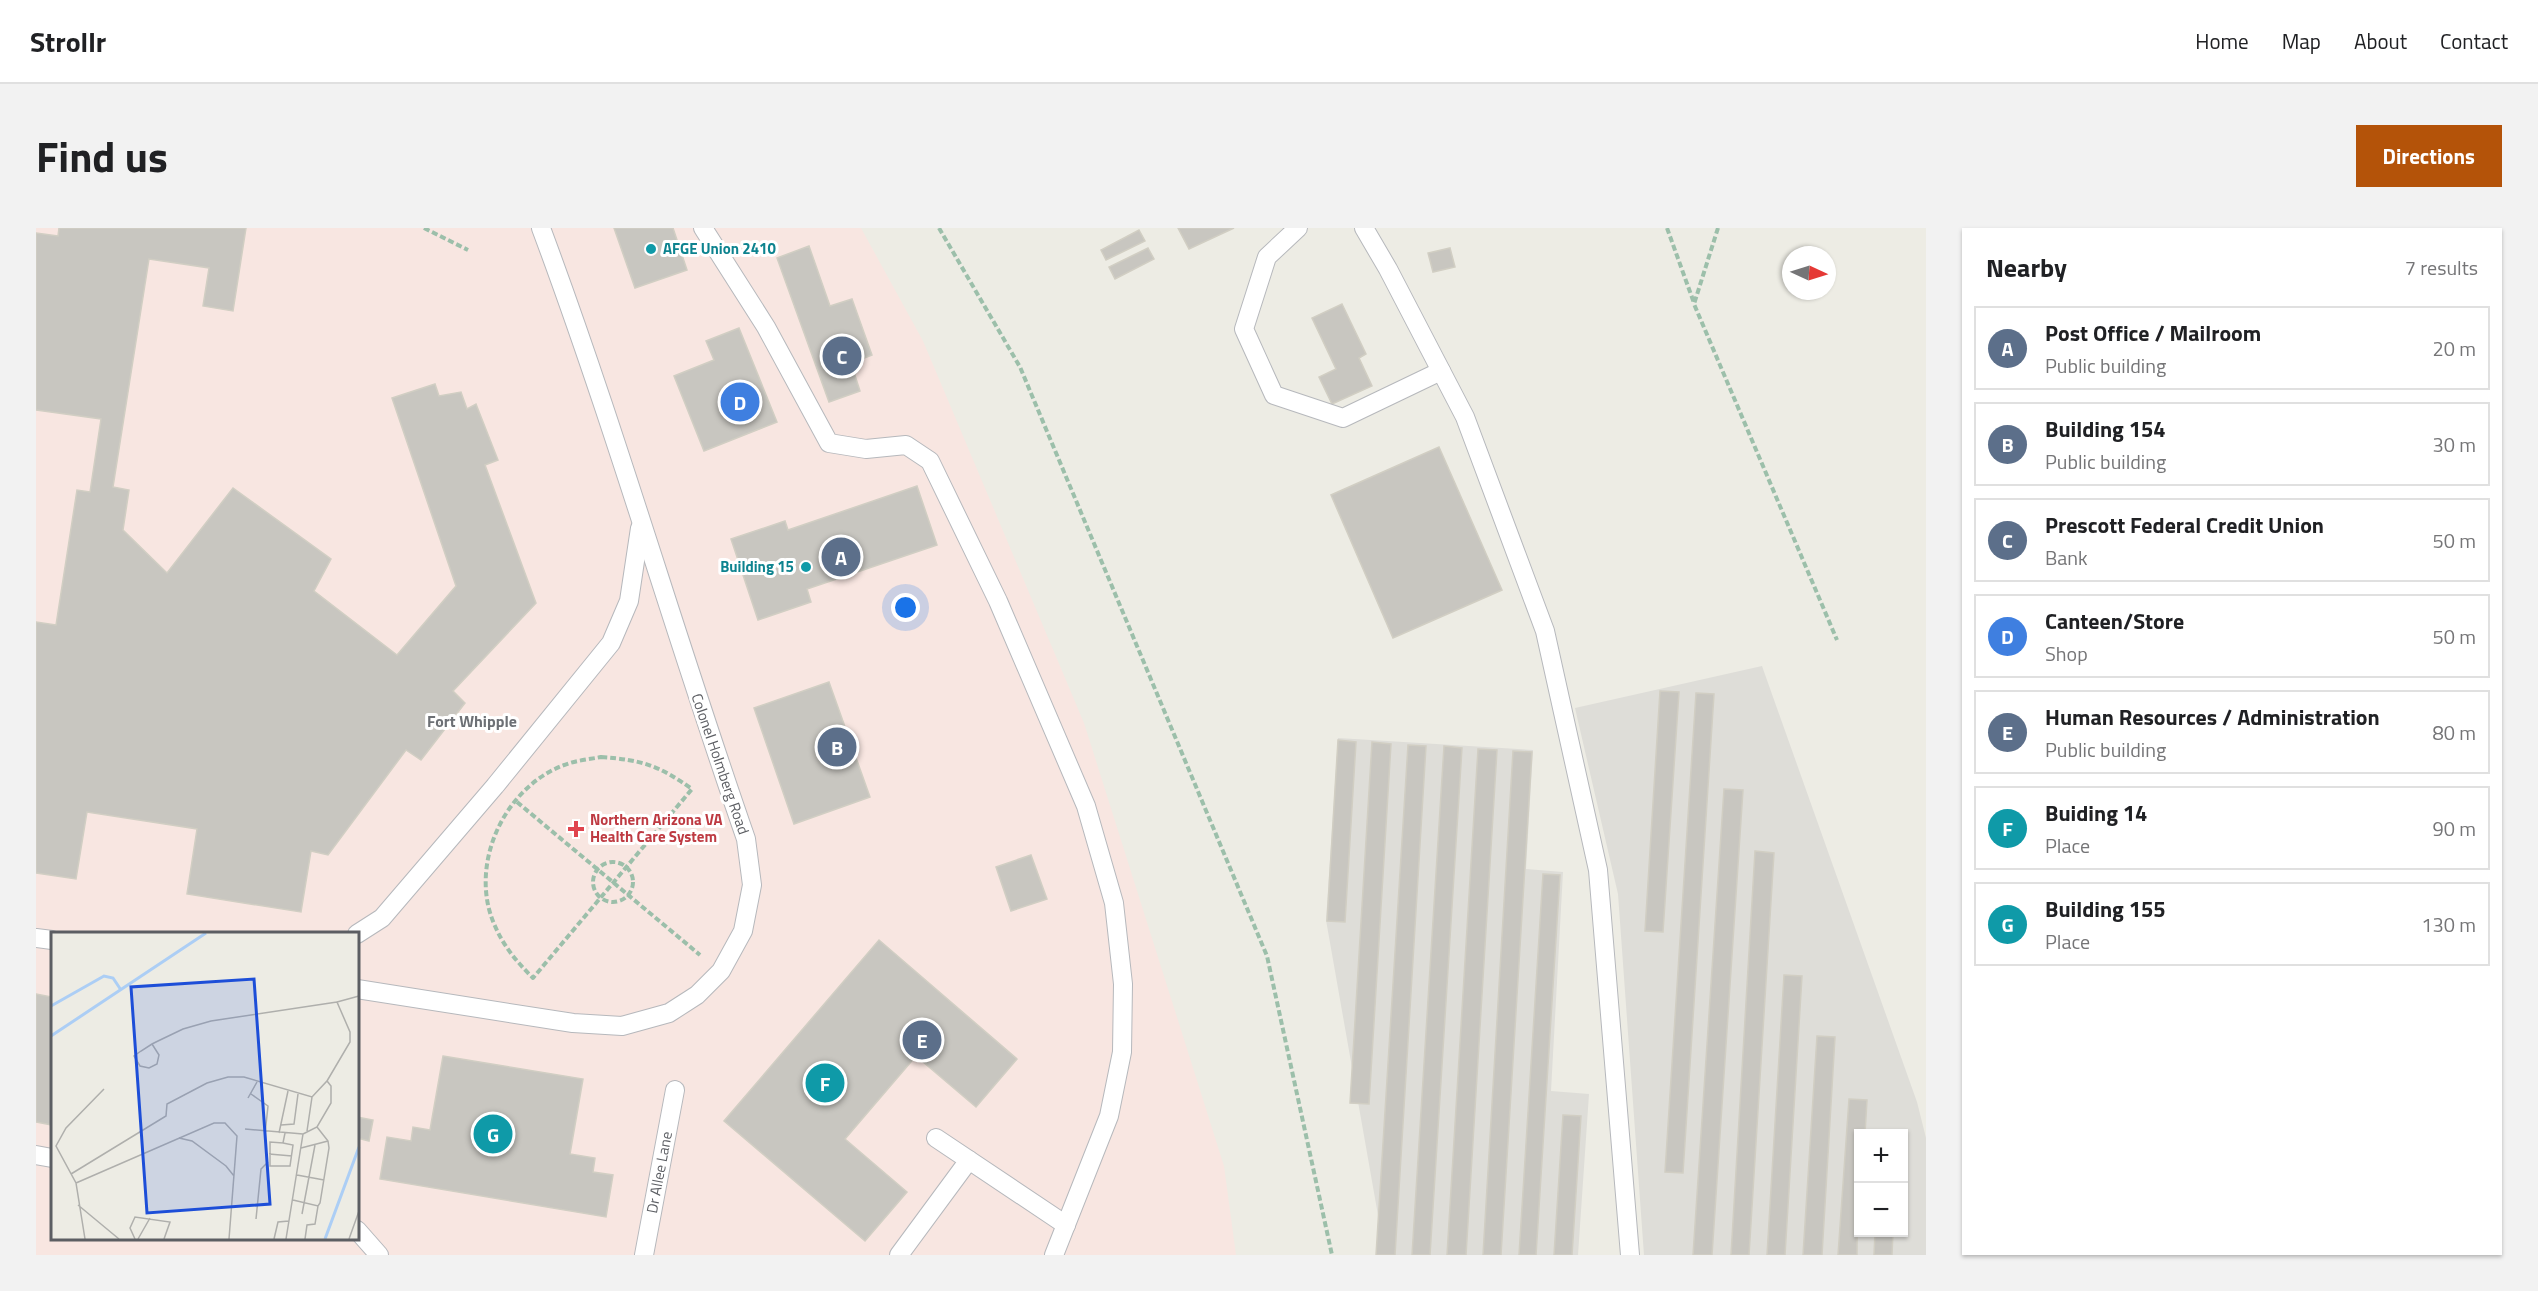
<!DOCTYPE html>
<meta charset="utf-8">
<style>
:root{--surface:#fff;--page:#f2f2f2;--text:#202124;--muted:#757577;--line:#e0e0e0;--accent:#b45309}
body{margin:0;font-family:"Titillium Web",sans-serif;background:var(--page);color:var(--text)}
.controls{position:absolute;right:18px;bottom:18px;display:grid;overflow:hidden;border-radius:0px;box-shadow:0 2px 4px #0004}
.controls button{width:54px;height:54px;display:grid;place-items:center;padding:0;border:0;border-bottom:2px solid var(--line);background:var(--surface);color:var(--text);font:30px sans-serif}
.compass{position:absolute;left:1746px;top:18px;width:54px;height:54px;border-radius:50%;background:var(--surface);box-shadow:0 2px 4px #0004;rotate:94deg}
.you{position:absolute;left:870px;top:380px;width:21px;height:21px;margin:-15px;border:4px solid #fff;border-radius:50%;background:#1a73e8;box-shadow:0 0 0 9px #1a73e833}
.badge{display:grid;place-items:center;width:39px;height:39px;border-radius:50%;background:var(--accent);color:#fff;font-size:20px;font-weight:700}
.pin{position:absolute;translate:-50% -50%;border:3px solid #fff;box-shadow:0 2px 6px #0006}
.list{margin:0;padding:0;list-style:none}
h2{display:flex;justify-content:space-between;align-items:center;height:78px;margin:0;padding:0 24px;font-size:26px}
h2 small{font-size:20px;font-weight:400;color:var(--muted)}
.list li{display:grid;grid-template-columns:39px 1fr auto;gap:18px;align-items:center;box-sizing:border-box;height:84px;margin:0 12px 12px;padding:0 12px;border:2px solid var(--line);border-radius:0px}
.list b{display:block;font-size:22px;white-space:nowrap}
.list p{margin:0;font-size:20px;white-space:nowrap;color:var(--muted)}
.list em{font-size:20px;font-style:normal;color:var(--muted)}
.map{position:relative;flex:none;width:1890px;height:1027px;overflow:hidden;border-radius:0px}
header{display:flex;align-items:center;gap:36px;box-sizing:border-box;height:84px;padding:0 30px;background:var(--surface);border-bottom:2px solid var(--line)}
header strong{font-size:28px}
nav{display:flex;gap:33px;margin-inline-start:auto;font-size:21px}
.intro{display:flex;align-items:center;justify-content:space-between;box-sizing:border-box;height:144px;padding:0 36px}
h1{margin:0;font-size:42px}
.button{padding:15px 27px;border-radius:0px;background:var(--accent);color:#fff;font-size:21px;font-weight:700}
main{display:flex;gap:36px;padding:0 36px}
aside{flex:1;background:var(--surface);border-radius:0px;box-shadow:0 2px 4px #0004}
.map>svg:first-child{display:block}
.industrial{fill:#deddd8;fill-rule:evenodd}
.medical{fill:#f8e6e1;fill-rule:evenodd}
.building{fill:#c8c6c0;stroke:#d1cec3;stroke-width:1.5}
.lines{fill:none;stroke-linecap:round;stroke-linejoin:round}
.service-casing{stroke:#b6b8bc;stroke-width:20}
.path{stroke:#9cbfaa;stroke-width:4;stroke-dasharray:6 3;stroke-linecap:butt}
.service{stroke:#fff;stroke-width:18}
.culture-dot{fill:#0f9aa8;stroke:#fff;stroke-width:2}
.health-dot{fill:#e0444e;stroke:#fff;stroke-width:2}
.labels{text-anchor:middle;stroke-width:6;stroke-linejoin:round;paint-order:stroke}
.culture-label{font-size:15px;font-weight:bold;fill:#0d838f;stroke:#fff;text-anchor:start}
.street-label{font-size:15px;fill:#5c5e63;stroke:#fff}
.health-label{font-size:15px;font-weight:bold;fill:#be3a42;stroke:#fff;text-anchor:start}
.neighbourhood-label{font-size:16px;font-weight:bold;fill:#6d7075;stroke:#fff}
.inset-river{fill:none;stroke:#accef5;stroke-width:3}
.inset-road{fill:none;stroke:#afafac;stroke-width:1.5}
.view{fill:#1d4ed8;fill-opacity:0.15;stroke:#1d4ed8;stroke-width:3}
.inset-edge{fill:none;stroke:#5c5e63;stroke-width:3}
</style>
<header>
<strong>Strollr</strong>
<nav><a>Home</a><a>Map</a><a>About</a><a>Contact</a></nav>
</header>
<div class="intro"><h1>Find us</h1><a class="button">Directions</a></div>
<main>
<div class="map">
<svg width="1890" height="1027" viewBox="0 0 1890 1027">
<rect width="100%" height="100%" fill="#edece4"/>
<!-- industrial -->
<g class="industrial">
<path d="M1726,438l155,436 9,36v117h-282l-26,-361 -43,-186zM1822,906h46v98h-46z"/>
<polygon points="1302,510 1497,522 1490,641 1527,644 1515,863 1553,866 1542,1027 1349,1027 1290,692"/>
</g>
<!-- medical -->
<path class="medical" d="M0,0h825l62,113 161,382 140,443 12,89h-1200zM16,706h305v304h-305z"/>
<!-- building -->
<g class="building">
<polygon points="23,0 210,0 197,83 167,78 173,40 113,31 77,259 93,262 87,302 131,345 197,260 295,331 278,363 361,427 420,358 356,170 399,156 403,168 425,164 431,181 440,176 462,232 449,237 500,375 417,463 429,475 385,532 370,522 292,627 275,623 265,684 151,666 161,601 51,584 40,651 0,645 0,394 20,397 41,262 54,264 65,191 0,182 0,5 22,8"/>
<polygon points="578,0 637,0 651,42 599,60"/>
<polygon points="1142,0 1198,0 1153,21"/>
<polygon points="1103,2 1109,13 1070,32 1065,22"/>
<polygon points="773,18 794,78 816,71 836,127 815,135 824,163 793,174 741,30"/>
<polygon points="1112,20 1118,31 1079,51 1073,39"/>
<polygon points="1414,20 1419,39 1397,44 1392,25"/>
<polygon points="1306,76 1330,126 1323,130 1336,158 1296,176 1283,149 1300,141 1276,90"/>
<polygon points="703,100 741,194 668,223 638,148 678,132 670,113"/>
<polygon points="1403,219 1466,362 1357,410 1295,267"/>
<polygon points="881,258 901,317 771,361 775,374 722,392 695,311 749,293 752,302"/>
<polygon points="793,454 834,569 758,596 718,480"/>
<polygon points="1624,463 1643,464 1627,704 1609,703"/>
<polygon points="1660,465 1678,466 1647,945 1629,944"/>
<polygon points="1302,512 1320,514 1309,694 1291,693"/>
<polygon points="1336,514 1355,516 1333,876 1314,875"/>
<polygon points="1372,517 1390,518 1359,1027 1340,1027"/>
<polygon points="1408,518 1426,520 1394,1027 1376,1027"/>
<polygon points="1442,521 1461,522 1430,1027 1411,1027"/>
<polygon points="1477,523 1496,524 1465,1027 1447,1027"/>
<polygon points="1688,561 1707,562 1676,1027 1657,1027"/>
<polygon points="1719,623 1738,625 1713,1027 1695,1027"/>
<polygon points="995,627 1011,671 975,683 960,639"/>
<polygon points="1507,646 1524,647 1500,1027 1483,1027"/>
<polygon points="843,712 981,831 940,879 880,828 809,911 871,964 829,1013 688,893"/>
<polygon points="1748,747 1766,748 1749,1027 1731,1027"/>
<polygon points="0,766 16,769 16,897 0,894"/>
<polygon points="1781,808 1799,809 1786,1027 1767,1027"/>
<polygon points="407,828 547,851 534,926 559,930 557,944 577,947 570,989 344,951 351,909 375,913 377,899 394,902"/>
<polygon points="1813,871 1831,872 1829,906 1822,906 1821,1027 1802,1027"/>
<polygon points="1527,887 1545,888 1536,1027 1518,1027"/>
<polygon points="321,889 337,892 333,913 321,910"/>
<polygon points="1839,1004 1857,1004 1856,1027 1838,1027"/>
</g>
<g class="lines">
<defs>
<g id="service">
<polyline points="667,0 730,99 793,215 830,221 870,217 894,233 962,373 1050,578 1078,675 1087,756 1086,824 1073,888 1018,1027"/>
<polyline points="1262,0 1231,29 1208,101 1238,167 1307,190 1405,143"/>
<polyline points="1328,0 1352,41 1429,189 1509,403 1562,642 1594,1027"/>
<polyline points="321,706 346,690 459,558 575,415 593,373 604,300"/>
<polyline points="0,710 16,712"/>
<path d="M321,761l216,34 49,3 47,-13 28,-18 24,-24 22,-40 9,-46 -6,-46c-71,-203 -130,-410 -205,-611"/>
<polyline points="900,910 1030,997"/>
<polyline points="0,927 16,930"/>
<polyline points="321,1002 343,1027"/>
<path id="s1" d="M608,1027l31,-165"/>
<polyline points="863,1027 933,932"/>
</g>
</defs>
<!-- service casing -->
<use href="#service" class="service-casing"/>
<!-- path -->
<g class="path">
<polyline points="388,0 432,22"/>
<polyline points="903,0 984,139 1231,728 1296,1027"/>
<polyline points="1631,0 1658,75"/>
<polyline points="1682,0 1658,76 1801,412"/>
<path d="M565,529c41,3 57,8 91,32l-159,189c-16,-16 -29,-31 -38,-52 -28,-61 10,-143 75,-163 10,-3 21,-4 31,-6z"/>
<polyline points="481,574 664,727"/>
<circle cx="577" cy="654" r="20"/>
</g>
<!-- service -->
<use href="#service" class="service"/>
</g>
<!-- markers -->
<g class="culture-dot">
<circle cx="615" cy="21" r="6"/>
<circle cx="770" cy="339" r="6"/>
</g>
<path class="health-dot" d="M537 592h6v6h6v6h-6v6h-6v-6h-6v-6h6z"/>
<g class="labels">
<!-- culture labels -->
<g class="culture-label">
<text x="627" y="26">AFGE Union 2410</text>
<text x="758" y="344" text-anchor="end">Building 15</text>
</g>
<!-- street labels -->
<g class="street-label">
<text transform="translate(684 536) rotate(71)" y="5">Colonel Holmberg Road</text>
<text dy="5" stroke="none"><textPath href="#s1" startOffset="84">Dr Allee Lane</textPath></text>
</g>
<!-- health labels -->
<g class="health-label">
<text x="554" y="597">Northern Arizona VA<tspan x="554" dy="17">Health Care System</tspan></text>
</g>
<!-- neighbourhood labels -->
<g class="neighbourhood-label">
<text x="436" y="499">Fort Whipple</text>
</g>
</g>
<!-- overview -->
<g transform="translate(15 704)">
<rect width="308" height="308" fill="#edece4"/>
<path class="inset-river" d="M0,74l53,-30 9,2 8,12M0,104l155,-103M274,307l34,-92"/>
<path class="inset-road" d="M101,112l7,11 -2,9 -8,4 -9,-2 -6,-10 7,-5 11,-7 6,-3 25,-12 28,-8 126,-19M276,149l23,-39v-10l-13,-30 22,-6M200,162l17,12 -3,28M197,166l9,-16M230,193l13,-1 4,-30M194,197l58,5M256,199l5,-34M228,201l9,-42M128,206l13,3 34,25 8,10M232,211l10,2 -3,21h-20v-24l13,1 2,-10M250,216l27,-7M218,222l23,2M20,242l95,-58 1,-12 40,-21 21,-6h16l68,20 15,-16 4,5v17l-14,24 -14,7M246,243l27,5M25,251l138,-60h11l12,13 -8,103M242,268l25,6 2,-3 9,-55 -1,-7 -11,-14M27,273l41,34M251,282l13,-69M205,287l5,-50 7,-7M34,307l-9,-56 -20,-37 10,-18 38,-39M84,307l-5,-11 5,-11 35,5 -6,17M87,307l12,-21M223,307l4,-17 11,-1M235,307l17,-105M254,307l2,-14 8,-1 3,-18M298,307l10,-28"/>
<path class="view" d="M203,47l16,225 -123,9 -16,-226z"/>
<rect width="308" height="308" class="inset-edge"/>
</g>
</svg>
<div class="controls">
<button>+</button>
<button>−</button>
</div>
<svg class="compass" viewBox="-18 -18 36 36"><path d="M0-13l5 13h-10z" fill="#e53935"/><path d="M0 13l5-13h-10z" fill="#757577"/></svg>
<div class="you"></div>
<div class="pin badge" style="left:805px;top:329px;background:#5c6f8a">A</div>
<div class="pin badge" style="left:801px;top:519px;background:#5c6f8a">B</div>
<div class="pin badge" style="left:806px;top:128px;background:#5c6f8a">C</div>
<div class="pin badge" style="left:704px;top:174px;background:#3f7fe0">D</div>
<div class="pin badge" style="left:886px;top:812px;background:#5c6f8a">E</div>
<div class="pin badge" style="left:789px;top:855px;background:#0f9aa8">F</div>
<div class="pin badge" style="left:457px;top:906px;background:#0f9aa8">G</div>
</div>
<aside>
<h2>Nearby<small>7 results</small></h2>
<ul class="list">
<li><span class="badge" style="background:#5c6f8a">A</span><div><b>Post Office / Mailroom</b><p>Public building</p></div><em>20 m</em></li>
<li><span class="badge" style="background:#5c6f8a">B</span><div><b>Building 154</b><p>Public building</p></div><em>30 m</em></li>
<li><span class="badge" style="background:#5c6f8a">C</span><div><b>Prescott Federal Credit Union</b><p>Bank</p></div><em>50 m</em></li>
<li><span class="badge" style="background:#3f7fe0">D</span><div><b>Canteen/Store</b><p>Shop</p></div><em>50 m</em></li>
<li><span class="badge" style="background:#5c6f8a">E</span><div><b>Human Resources / Administration</b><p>Public building</p></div><em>80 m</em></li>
<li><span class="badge" style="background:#0f9aa8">F</span><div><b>Buiding 14</b><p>Place</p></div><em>90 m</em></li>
<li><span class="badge" style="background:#0f9aa8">G</span><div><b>Building 155</b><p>Place</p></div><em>130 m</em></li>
</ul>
</aside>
</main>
